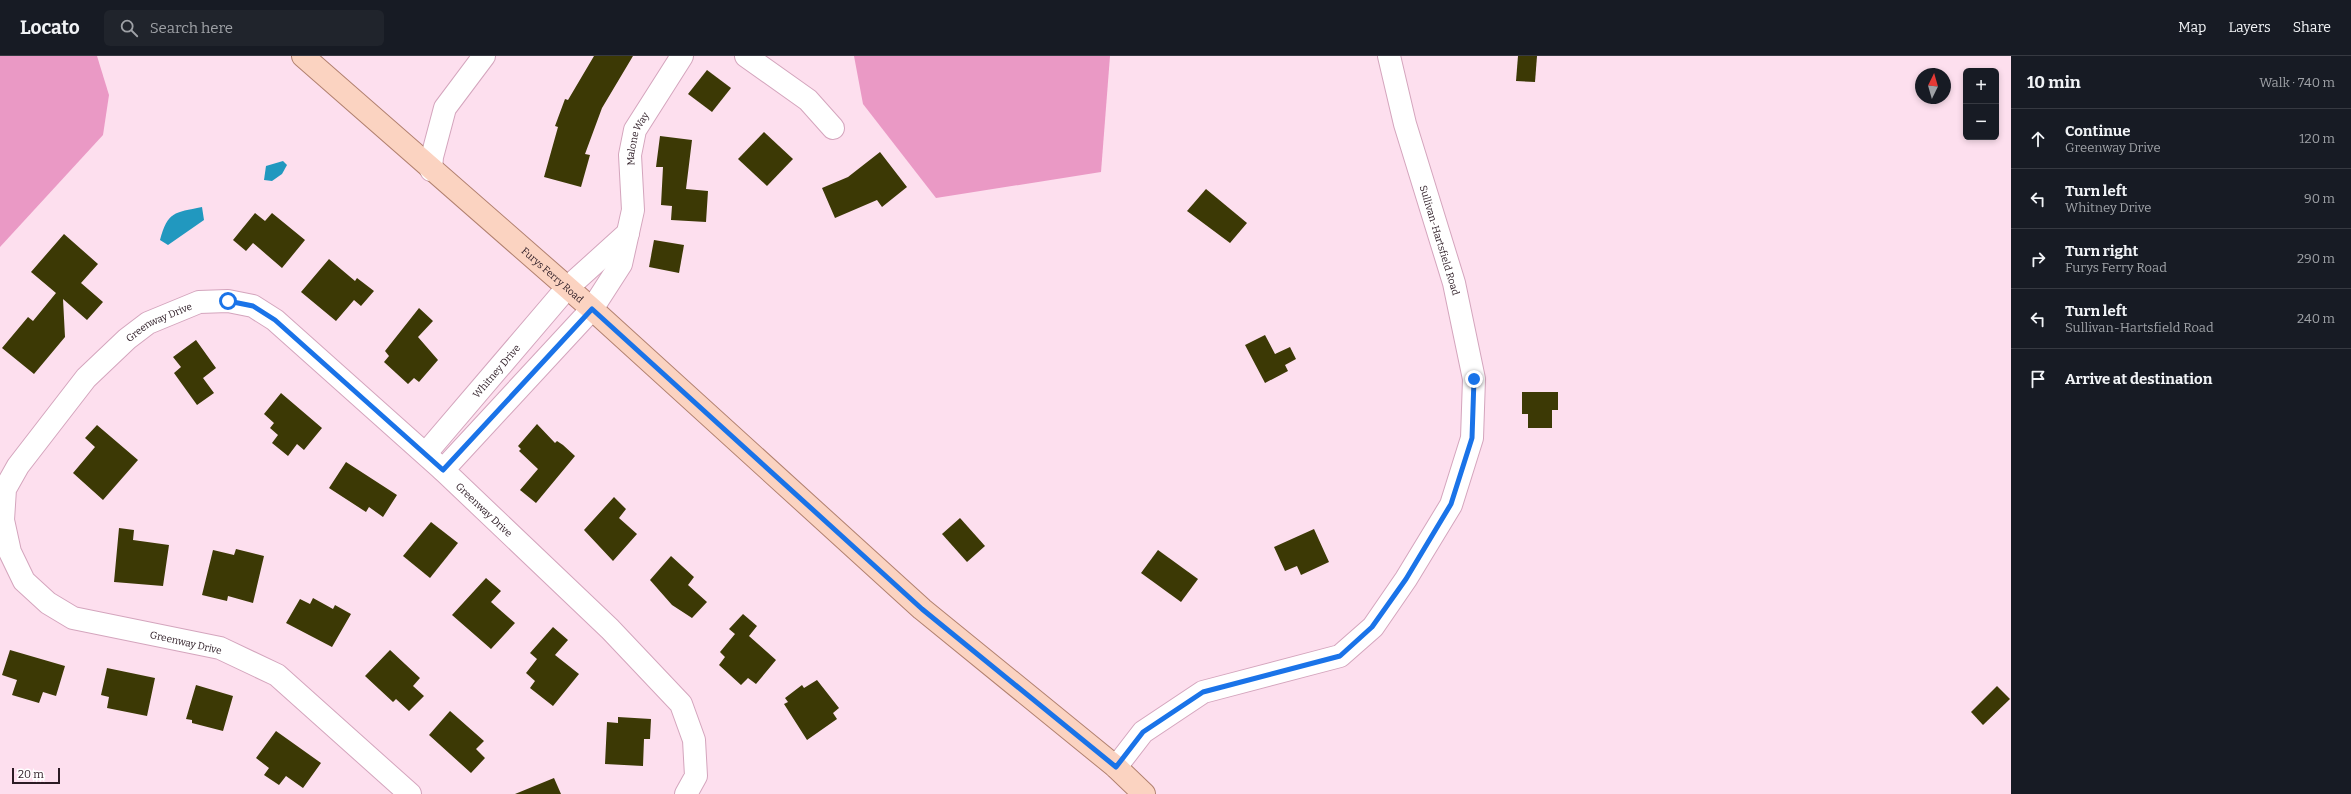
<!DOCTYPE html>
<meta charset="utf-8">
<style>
:root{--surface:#171b24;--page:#20242c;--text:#f1f3f6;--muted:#9ea1a6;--line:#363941}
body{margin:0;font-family:Bitter,serif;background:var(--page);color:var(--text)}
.controls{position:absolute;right:12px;top:12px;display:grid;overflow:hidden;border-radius:6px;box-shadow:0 2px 6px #0003}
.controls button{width:36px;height:36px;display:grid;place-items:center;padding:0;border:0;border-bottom:1px solid var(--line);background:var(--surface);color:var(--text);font:20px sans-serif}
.compass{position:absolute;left:1915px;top:12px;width:36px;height:36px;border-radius:50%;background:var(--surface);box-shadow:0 2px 6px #0003;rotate:5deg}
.scale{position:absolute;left:12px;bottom:10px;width:48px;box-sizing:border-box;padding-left:4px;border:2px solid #2c1b24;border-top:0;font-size:11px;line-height:14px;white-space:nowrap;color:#2c1b24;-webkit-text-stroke:3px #fff;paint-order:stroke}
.stop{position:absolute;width:12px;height:12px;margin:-9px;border:3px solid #1a73e8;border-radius:50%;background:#fff}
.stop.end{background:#1a73e8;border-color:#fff;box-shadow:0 1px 4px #0008}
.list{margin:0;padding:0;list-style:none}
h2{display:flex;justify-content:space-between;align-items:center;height:52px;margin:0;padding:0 16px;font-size:17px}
h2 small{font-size:13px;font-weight:400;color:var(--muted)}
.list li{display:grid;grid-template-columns:26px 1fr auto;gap:12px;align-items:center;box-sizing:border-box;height:60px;padding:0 16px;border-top:1px solid var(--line)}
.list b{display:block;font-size:15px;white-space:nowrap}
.list p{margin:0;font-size:13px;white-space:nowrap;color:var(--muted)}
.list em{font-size:13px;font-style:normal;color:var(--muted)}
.icon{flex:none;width:22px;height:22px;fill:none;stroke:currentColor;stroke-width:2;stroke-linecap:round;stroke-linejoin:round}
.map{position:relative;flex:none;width:2011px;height:738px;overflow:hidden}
header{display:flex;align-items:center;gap:24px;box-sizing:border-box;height:56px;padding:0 20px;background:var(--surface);border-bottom:1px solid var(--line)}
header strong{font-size:19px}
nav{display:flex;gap:22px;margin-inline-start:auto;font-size:14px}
.search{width:280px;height:36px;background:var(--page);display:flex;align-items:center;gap:10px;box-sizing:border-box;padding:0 14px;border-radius:6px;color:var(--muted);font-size:15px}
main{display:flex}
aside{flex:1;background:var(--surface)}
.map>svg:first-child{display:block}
.green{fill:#ea99c5}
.water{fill:#2198bf}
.building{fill:#3c3905}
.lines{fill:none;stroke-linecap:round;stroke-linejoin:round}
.minor-casing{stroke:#d4a5bd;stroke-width:24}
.major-casing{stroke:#b1806f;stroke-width:24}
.minor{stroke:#fff;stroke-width:22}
.major{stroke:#fbd3c1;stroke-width:22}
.route{stroke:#1a73e8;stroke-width:5}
.labels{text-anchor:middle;stroke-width:4;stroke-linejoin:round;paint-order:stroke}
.street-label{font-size:10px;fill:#2c1b24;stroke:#fff}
</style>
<header>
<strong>Locato</strong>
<div class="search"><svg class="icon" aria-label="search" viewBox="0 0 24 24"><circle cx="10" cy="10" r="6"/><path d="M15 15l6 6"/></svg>Search here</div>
<nav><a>Map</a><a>Layers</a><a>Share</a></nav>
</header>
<main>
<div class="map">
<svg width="2011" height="738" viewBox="0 0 2011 738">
<rect width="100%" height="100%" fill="#fddfee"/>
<!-- green -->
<g class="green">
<polygon points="0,0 97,0 109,39 103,79 0,191"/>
<polygon points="854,0 1110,0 1101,116 936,142 863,48"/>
</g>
<!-- water -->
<g class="water">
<polygon points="283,105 287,109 282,118 272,125 264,124 266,110"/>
<path d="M202,151l2,13 -36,25 -8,-5c8,-29 14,-27 42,-33z"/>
</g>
<!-- building -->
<g class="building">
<polygon points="594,0 633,0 602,52 585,98 590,99 581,131 544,121 558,71 555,70 565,43 568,44"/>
<polygon points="1518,0 1537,0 1535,26 1516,25"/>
<polygon points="707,14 731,32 712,56 688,38"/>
<polygon points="764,76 793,103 767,130 738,103"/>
<polygon points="660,80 692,84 686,133 708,135 706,166 671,164 672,150 661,149 663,111 656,111"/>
<polygon points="880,96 907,131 882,151 877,144 835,162 822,132 848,121"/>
<polygon points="1206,133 1247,167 1230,187 1187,155"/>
<polygon points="255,157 265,165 272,157 305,184 282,212 253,187 246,195 233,184"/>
<polygon points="64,178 98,208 81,227 103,246 87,264 63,243 65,281 34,318 2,292 28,261 33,265 56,237 31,216"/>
<polygon points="654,184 684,189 679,217 649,211"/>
<polygon points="329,203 355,225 357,222 374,235 361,250 354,244 336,265 301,236"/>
<polygon points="419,252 433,265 418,281 438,304 419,326 414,322 408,328 384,306 389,300 385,295"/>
<polygon points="1265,279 1275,298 1290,291 1296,303 1285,309 1288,315 1265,327 1245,289"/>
<polygon points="196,284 216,312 203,322 214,337 197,349 174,317 181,311 173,301"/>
<polygon points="1522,336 1558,336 1558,354 1552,354 1552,372 1528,372 1528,358 1522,358"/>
<polygon points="281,337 322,372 304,394 297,388 288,400 272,387 278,379 270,372 274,367 264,358"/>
<polygon points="537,368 555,387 557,385 563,389 575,400 536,447 520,434 538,413 519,395 521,393 518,390"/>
<polygon points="97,369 138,404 103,444 73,417 95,391 85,382"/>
<polygon points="346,406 397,439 383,461 369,451 366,456 329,432"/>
<polygon points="614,441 626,453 619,462 637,478 613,505 584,474"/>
<polygon points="960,462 985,490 967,506 942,478"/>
<polygon points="431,466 458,487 430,522 403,500"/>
<polygon points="119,472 134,474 133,484 169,489 163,530 114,526"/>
<polygon points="1314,473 1329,506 1301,519 1297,510 1285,515 1274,491"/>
<polygon points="236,493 264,500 253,547 228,540 227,545 202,539 213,494 234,499"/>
<polygon points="1158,494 1198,523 1181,546 1141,517"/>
<polygon points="671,500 694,521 688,529 707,546 692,562 672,549 650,524"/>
<polygon points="486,522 501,535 491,546 515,567 491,593 452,559"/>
<polygon points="313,542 333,553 335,549 351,558 332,591 286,567 300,543 310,548"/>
<polygon points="743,558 757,570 749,580 776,604 756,628 748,622 741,629 719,609 725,601 720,596 735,578 729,573"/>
<polygon points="553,571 568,584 555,599 579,618 553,650 530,632 535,625 526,617 537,603 530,597"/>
<polygon points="10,594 65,610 56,640 43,636 39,647 12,639 17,624 2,619"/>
<polygon points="390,594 420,622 413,630 424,640 409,655 396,643 393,646 365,620"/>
<polygon points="107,612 155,622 147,660 107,652 109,641 101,639"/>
<polygon points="817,624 839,652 833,657 837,663 807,684 784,648 788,646 785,642 802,629 804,632"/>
<polygon points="196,629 233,640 223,675 192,667 192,664 186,663"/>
<polygon points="1997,630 2010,643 1983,669 1971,656"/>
<polygon points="450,655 484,685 476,693 485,702 471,717 429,679"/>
<polygon points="618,661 651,663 650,683 644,683 643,710 605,708 607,666 618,667"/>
<polygon points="276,675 321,707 303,732 286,720 279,729 264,719 269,712 256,702"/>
<polygon points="554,722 561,738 515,738"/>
</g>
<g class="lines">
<defs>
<g id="minor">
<polyline points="746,0 808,44 833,72"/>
<polyline points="431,114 432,101 445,52 484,0"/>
<path id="s1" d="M426,397l140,-164 62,-56"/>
<path id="s2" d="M443,414l149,-161 29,-45 12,-54 -3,-55 5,-25 47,-74"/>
<polyline points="1116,711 1143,676 1203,636 1340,600 1373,571 1406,523 1451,449 1472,382 1474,323 1454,227 1405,68 1389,0"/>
<path id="s3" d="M410,738l-133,-119 -57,-27 -147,-30 -25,-15 -24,-22 -14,-29 -7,-32 2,-31 13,-23 68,-88 41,-39 21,-16 51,-21 29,-1 25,5 22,14 168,150 167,159 71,75 13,36 2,36 -10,18"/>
</g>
<g id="major">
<path id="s4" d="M303,0l289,253 330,300 194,158 28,27"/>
</g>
</defs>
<!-- minor casing -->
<use href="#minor" class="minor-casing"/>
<!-- major casing -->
<use href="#major" class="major-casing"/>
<!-- minor -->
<use href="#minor" class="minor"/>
<!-- major -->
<use href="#major" class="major"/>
</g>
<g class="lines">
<!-- route -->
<polyline class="route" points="228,245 253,250 275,264 443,414 592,253 922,553 1116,711 1143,676 1203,636 1340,600 1372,571 1406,523 1451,448 1472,382 1474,323"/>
</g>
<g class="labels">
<!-- street labels -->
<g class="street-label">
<text dy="4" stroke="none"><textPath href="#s2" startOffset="401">Malone Way</textPath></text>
<text transform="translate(1440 184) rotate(73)" y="4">Sullivan-Hartsfield Road</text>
<text dy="4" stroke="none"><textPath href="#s4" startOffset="332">Furys Ferry Road</textPath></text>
<text dy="4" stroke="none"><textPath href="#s3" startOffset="780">Greenway Drive</textPath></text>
<text dy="4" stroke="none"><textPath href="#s1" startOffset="108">Whitney Drive</textPath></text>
<text dy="4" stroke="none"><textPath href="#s3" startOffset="1188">Greenway Drive</textPath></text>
<text transform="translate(186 586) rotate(13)" y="4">Greenway Drive</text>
</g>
</g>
</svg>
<div class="controls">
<button>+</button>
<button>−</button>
</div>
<svg class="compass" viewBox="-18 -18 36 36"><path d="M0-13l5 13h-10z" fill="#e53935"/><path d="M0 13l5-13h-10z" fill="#9ea1a6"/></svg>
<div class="scale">20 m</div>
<div class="stop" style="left:228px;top:245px"></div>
<div class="stop end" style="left:1474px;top:323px"></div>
</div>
<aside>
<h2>10 min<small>Walk · 740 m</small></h2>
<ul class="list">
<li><svg class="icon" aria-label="ahead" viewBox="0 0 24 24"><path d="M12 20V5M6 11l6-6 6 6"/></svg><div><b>Continue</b><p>Greenway Drive</p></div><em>120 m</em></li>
<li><svg class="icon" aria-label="left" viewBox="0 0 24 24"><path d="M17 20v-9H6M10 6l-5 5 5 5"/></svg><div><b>Turn left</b><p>Whitney Drive</p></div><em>90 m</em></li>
<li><svg class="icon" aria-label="right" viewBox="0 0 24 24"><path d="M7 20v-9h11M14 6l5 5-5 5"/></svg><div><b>Turn right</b><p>Furys Ferry Road</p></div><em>290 m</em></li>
<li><svg class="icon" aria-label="left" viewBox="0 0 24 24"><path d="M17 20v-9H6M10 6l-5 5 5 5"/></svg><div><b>Turn left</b><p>Sullivan-Hartsfield Road</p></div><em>240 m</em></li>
<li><svg class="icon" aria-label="arrive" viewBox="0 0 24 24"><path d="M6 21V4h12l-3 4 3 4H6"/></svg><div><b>Arrive at destination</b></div></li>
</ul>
</aside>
</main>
